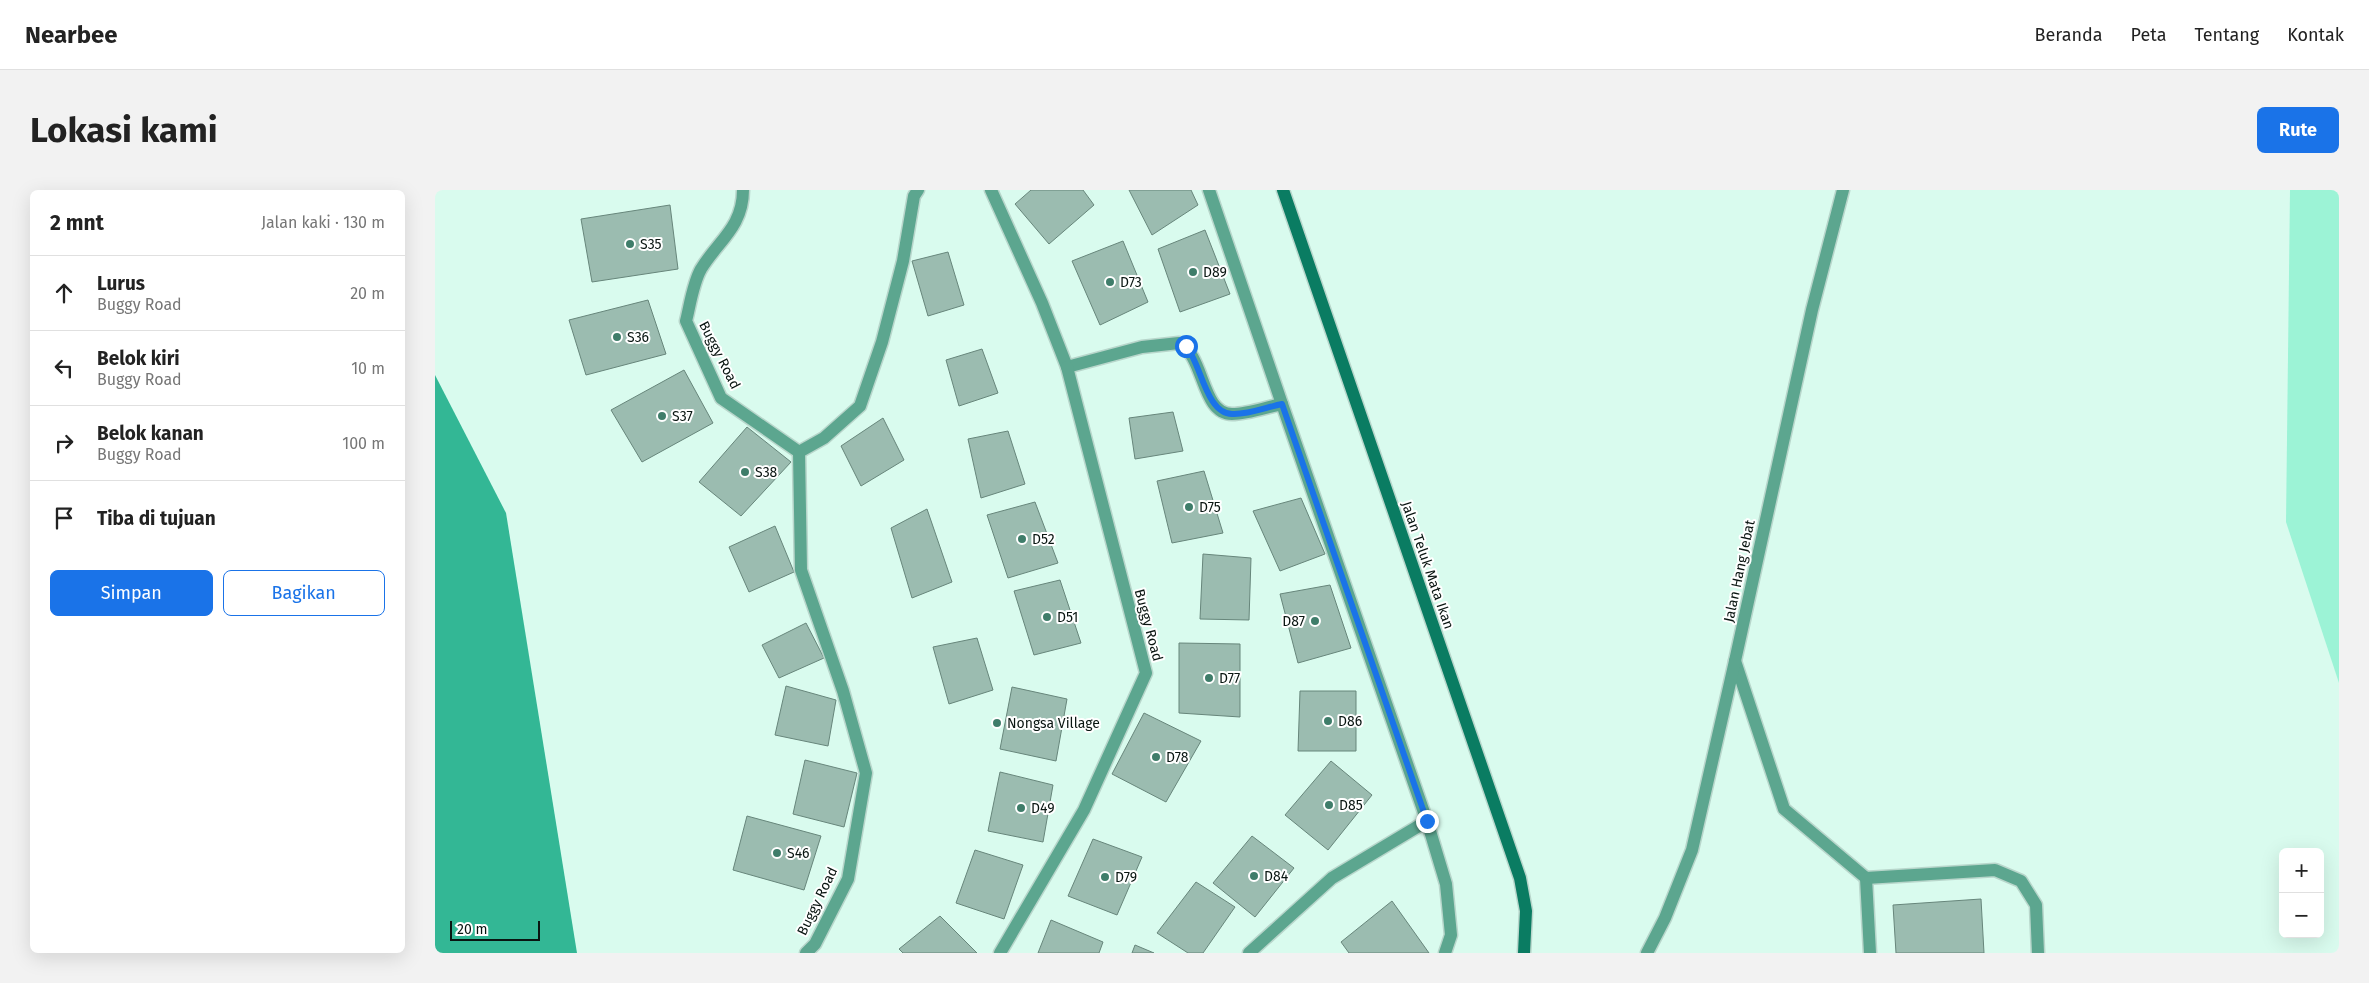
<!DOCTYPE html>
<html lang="id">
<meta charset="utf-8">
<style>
:root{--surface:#fff;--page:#f2f2f2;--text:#222;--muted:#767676;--line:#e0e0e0;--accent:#1a73e8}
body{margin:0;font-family:"Fira Sans",sans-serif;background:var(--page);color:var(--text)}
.controls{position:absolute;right:15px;bottom:15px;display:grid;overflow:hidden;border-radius:8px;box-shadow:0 5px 20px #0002}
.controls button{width:45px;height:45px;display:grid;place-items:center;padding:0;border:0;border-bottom:1px solid var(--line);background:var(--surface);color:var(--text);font:25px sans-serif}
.scale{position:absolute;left:15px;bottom:12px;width:90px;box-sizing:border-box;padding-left:5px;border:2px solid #091511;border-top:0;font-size:14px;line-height:18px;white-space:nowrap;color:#091511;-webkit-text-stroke:4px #fff;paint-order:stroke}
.stop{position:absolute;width:15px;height:15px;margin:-11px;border:4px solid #1a73e8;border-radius:50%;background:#fff}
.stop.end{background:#1a73e8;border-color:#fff;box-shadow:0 1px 5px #0008}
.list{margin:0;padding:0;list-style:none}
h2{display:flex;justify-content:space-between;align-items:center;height:65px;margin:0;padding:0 20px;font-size:21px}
h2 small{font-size:16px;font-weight:400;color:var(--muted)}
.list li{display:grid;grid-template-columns:32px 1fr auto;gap:15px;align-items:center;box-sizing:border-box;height:75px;padding:0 20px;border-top:1px solid var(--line)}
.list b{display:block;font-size:19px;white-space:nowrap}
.list p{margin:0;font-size:16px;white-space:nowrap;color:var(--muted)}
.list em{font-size:16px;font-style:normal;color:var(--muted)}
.actions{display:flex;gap:10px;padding:15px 20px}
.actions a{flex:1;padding:11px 0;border:1px solid var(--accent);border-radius:8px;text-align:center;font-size:18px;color:var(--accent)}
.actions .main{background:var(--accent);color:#fff}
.icon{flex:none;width:28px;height:28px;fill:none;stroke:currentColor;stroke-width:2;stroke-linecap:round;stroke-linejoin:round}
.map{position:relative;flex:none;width:1904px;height:763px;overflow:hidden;border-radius:8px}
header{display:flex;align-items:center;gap:30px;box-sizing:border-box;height:70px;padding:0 25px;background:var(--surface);border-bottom:1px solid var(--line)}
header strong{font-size:24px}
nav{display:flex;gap:28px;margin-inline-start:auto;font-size:18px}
.intro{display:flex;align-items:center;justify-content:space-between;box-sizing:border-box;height:120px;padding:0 30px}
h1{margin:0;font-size:35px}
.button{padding:12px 22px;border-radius:8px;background:var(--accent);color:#fff;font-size:18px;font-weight:700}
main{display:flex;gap:30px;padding:0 30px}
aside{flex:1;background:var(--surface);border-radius:8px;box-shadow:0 5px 20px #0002}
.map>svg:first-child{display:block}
.green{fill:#9cf3d6}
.water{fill:#33b795}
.building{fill:#9bbcb0;stroke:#67867b}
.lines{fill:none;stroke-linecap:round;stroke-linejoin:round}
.lane-casing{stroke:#b8d6cb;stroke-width:15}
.street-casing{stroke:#b8d6cb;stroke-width:15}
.secondary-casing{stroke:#b8d6cb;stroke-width:15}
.lane{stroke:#5ca68f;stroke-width:12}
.street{stroke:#5ca68f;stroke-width:12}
.secondary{stroke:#0a7c62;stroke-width:12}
.route{stroke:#1a73e8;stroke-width:6}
.poi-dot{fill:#3f7d6a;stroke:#fff;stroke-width:2}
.labels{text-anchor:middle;stroke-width:4;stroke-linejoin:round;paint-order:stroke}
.poi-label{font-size:14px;fill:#091511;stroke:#fff;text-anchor:start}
.street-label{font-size:14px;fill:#091511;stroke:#fff}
</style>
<header>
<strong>Nearbee</strong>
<nav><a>Beranda</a><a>Peta</a><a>Tentang</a><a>Kontak</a></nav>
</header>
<div class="intro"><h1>Lokasi kami</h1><a class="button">Rute</a></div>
<main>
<aside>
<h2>2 mnt<small>Jalan kaki · 130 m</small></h2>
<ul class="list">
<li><svg class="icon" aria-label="ahead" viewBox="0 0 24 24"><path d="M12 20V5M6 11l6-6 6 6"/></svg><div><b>Lurus</b><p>Buggy Road</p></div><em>20 m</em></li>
<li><svg class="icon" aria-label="left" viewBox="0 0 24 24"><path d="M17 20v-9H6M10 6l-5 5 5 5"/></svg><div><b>Belok kiri</b><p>Buggy Road</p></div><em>10 m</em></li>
<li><svg class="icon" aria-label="right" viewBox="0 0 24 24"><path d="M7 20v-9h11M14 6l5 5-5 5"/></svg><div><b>Belok kanan</b><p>Buggy Road</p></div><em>100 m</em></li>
<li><svg class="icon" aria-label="arrive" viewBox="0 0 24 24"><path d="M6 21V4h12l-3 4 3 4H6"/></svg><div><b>Tiba di tujuan</b></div></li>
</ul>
<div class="actions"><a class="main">Simpan</a><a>Bagikan</a></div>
</aside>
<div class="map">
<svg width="1904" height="763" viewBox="0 0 1904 763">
<rect width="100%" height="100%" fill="#d9fbee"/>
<!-- green -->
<polygon class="green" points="1855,0 1904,0 1904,493 1851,332"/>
<!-- water -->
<polygon class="water" points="0,185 71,323 142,763 0,763"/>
<!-- building -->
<g class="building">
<polygon points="596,0 648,0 659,15 614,54 580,14"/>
<polygon points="694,0 756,0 763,15 717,45"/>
<polygon points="235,15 243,79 157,92 146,29"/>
<polygon points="770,40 795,104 745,122 723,59"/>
<polygon points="688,51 713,112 665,135 637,71"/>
<polygon points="513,62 529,115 493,126 477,71"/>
<polygon points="213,110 231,164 151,185 134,130"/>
<polygon points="547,159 563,203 524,216 511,170"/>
<polygon points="249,180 278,233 207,272 176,220"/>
<polygon points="738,222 748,261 700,269 694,228"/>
<polygon points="448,228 469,270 426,296 406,256"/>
<polygon points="312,237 356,272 306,326 264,292"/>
<polygon points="573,241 590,294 546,308 533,249"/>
<polygon points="769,281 788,343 737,353 722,291"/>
<polygon points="866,308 890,364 845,381 818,321"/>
<polygon points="600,312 623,373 573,388 552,325"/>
<polygon points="492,319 517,392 477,408 456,338"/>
<polygon points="340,336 359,382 314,402 294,357"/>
<polygon points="768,364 816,368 814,430 765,429"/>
<polygon points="625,390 646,453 599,465 579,401"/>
<polygon points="895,395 916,458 863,473 845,404"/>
<polygon points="371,433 389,468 344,488 327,455"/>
<polygon points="542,448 558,500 514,514 498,457"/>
<polygon points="744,453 805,454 805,527 744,523"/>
<polygon points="351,496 401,510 393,556 340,545"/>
<polygon points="577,497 632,509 621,571 565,559"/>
<polygon points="865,501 921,501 921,561 863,561"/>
<polygon points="709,523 766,551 731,612 677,584"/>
<polygon points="370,570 422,583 409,637 358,624"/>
<polygon points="896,571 937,605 893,660 850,625"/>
<polygon points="565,582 618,595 608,652 553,641"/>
<polygon points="312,626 386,646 369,700 298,680"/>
<polygon points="817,646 859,678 820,727 778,693"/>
<polygon points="658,649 707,667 682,725 633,706"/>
<polygon points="540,660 588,675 569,729 521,713"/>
<polygon points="761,692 800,717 768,763 753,763 722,743"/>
<polygon points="1546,709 1549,763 1461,763 1458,715"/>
<polygon points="957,711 994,763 914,763 906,752"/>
<polygon points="505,726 542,763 468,763 464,759"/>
<polygon points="616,730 668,752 664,763 603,763"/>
<polygon points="700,755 719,763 697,763"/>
</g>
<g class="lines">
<defs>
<g id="lane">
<path d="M308,0c0,37 -25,51 -42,79 -8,14 -11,36 -15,52l35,77 78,54"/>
<path d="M556,0l51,113 25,64 75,-20 37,-4c26,13 22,71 53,71 16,0 35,-7 50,-10l145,417 19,63 5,51 -6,18"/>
<polyline points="774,0 847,214"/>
<polyline points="1300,471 1349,619 1431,688 1560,680 1586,691 1601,715 1603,763"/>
<polyline points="1431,688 1435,763"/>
<polyline points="371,763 380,754 413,689 431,583 408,501 366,380 364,262 389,248 425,216 447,152 468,71 479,6 483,0"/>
<polyline points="565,763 649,620 711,483 632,177"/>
<polyline points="814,763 897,688 992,631"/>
</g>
<polyline id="street" points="1212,763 1230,728 1257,660 1300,471 1377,120 1408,0"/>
<polyline id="secondary" points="848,0 1085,688 1091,721 1089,763"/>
</defs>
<!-- lane casing -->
<use href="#lane" class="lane-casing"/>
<!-- street casing -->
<use href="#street" class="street-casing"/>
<!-- secondary casing -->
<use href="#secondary" class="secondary-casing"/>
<!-- lane -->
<use href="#lane" class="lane"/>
<!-- street -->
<use href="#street" class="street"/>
<!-- secondary -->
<use href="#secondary" class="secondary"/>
</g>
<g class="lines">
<!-- route -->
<path class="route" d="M751,156c15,17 20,68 46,68 16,1 35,-7 50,-10l145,417"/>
</g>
<!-- markers -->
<g class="poi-dot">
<circle cx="195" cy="54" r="5"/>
<circle cx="758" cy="82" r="5"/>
<circle cx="675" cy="92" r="5"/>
<circle cx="182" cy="147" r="5"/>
<circle cx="227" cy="226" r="5"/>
<circle cx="310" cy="282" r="5"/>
<circle cx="754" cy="317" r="5"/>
<circle cx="587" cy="349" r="5"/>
<circle cx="612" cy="427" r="5"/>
<circle cx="880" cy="431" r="5"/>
<circle cx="774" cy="488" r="5"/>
<circle cx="893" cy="531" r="5"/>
<circle cx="562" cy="533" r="5"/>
<circle cx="721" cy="567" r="5"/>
<circle cx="894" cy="615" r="5"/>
<circle cx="586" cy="618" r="5"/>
<circle cx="342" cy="663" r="5"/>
<circle cx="819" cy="686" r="5"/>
<circle cx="670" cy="687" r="5"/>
</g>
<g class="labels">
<!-- poi labels -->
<g class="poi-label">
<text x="205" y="59">S35</text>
<text x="768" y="87">D89</text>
<text x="685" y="97">D73</text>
<text x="192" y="152">S36</text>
<text x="237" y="231">S37</text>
<text x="320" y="287">S38</text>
<text x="764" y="322">D75</text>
<text x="597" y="354">D52</text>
<text x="622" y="432">D51</text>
<text x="870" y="436" text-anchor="end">D87</text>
<text x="784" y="493">D77</text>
<text x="903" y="536">D86</text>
<text x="572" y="538">Nongsa Village</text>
<text x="731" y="572">D78</text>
<text x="904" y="620">D85</text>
<text x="596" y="623">D49</text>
<text x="352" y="668">S46</text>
<text x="829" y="691">D84</text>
<text x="680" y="692">D79</text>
</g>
<!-- street labels -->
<g class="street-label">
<text transform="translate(285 165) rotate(63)" y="5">Buggy Road</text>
<text transform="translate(993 375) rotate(71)" y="5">Jalan Teluk Mata Ikan</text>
<text transform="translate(1304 381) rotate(-78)" y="5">Jalan Hang Jebat</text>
<text transform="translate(714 435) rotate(75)" y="5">Buggy Road</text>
<text transform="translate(382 711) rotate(-64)" y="5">Buggy Road</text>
</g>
</g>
</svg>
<div class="controls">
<button>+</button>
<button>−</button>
</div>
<div class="scale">20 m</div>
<div class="stop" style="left:751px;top:156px"></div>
<div class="stop end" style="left:992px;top:631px"></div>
</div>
</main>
